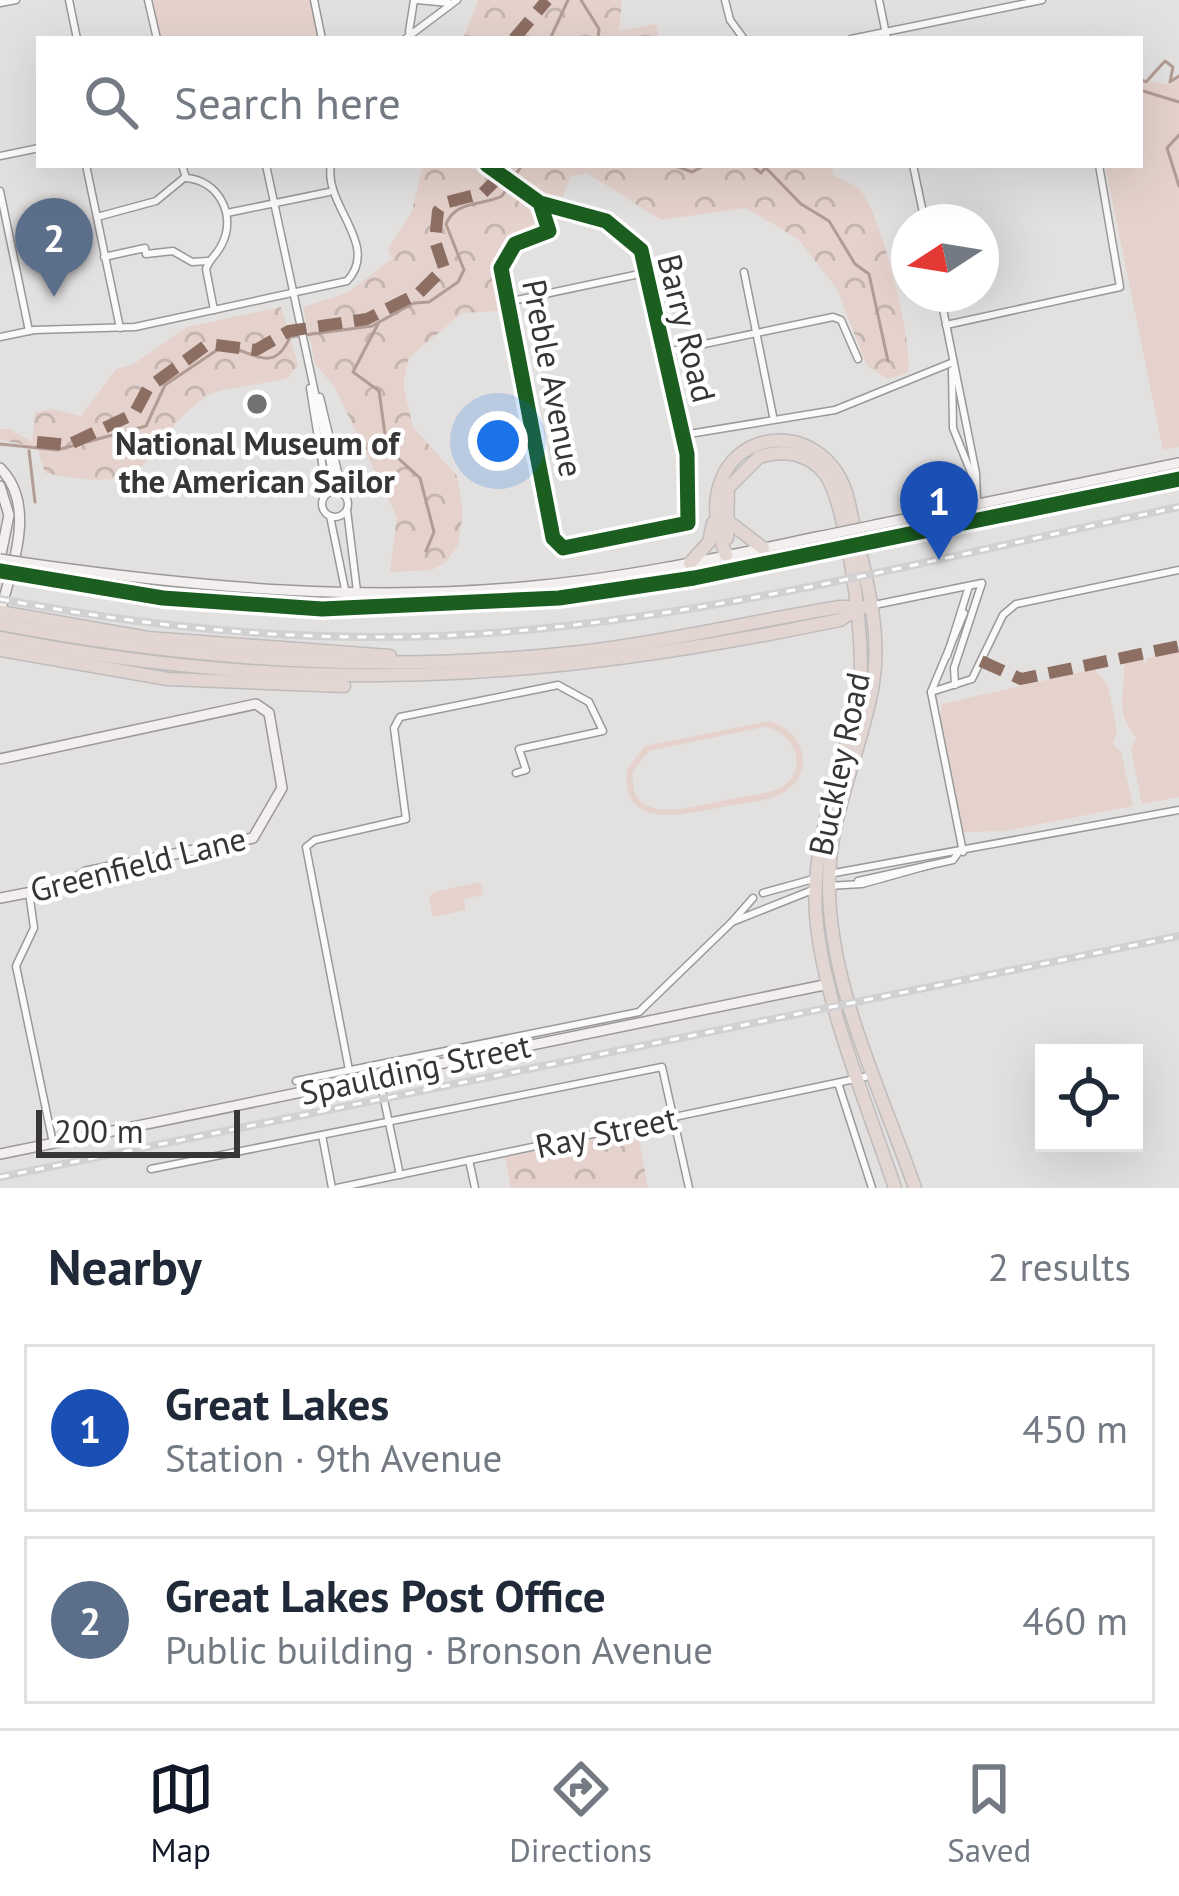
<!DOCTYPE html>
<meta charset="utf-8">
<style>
:root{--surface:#fff;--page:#f6f6f7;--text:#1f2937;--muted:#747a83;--line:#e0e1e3;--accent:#111827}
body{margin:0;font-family:"PT Sans",sans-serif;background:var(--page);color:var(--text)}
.controls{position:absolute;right:36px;bottom:36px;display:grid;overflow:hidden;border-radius:0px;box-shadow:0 12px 48px #0002}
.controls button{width:108px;height:108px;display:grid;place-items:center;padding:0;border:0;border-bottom:3px solid var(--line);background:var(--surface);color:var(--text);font:60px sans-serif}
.compass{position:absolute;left:891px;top:204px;width:108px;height:108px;border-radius:50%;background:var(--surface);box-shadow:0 12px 48px #0002;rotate:258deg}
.scale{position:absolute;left:36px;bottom:30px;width:204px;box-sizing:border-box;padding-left:12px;border:6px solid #373635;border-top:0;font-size:33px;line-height:42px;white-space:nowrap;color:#373635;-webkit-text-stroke:9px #fff;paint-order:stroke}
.you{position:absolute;left:498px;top:441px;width:42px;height:42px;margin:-30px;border:9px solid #fff;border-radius:50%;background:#1a73e8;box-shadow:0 0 0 18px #1a73e833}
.badge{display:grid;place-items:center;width:78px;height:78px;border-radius:50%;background:var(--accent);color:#fff;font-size:39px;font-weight:700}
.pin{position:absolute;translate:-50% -99px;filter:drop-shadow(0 3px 6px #0008)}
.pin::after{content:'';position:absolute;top:63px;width:42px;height:36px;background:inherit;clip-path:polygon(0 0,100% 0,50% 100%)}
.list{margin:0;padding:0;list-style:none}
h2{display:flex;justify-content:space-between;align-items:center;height:156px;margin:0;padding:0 48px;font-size:51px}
h2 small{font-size:39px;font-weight:400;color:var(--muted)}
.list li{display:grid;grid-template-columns:78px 1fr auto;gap:36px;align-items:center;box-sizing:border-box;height:168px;margin:0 24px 24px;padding:0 24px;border:3px solid var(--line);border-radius:0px}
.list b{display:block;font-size:45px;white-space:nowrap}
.list p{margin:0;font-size:39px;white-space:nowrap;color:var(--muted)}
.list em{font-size:39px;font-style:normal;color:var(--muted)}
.icon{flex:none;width:66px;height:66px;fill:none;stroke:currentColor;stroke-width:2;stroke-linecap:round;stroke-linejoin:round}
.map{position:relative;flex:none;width:1179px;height:1188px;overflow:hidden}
.search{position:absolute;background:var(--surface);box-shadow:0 12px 48px #0002;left:36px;right:36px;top:36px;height:132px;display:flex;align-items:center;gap:30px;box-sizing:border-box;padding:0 42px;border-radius:0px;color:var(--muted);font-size:45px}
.sheet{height:540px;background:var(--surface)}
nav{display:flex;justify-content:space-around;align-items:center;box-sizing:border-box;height:168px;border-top:3px solid var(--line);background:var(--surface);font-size:33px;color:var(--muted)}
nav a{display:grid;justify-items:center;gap:6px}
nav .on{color:var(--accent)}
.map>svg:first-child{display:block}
.grass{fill:#e5d2cc;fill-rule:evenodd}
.forest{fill:url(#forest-crowns)}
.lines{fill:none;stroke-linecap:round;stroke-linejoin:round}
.stream{stroke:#b39c94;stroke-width:3}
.street-casing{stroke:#9a9998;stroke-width:9}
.secondary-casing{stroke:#9a9998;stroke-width:12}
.highway-casing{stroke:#bebdbc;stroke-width:15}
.street{stroke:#fbfafa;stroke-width:6}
.secondary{stroke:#f3efee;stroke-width:9}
.highway{stroke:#e2d5d2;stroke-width:12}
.rail-casing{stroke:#d1d1d1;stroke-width:8}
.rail{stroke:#fff;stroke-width:3;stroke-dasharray:9;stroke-linecap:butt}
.secondary-bridge-casing{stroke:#9a9998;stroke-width:12;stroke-linecap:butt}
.secondary-bridge{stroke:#f3efee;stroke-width:9}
.quiet{stroke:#8d6e63;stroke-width:12;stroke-dasharray:24 12;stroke-linecap:butt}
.cycleway-casing{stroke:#fff;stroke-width:22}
.cycleway{stroke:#1b5e20;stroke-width:15}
.poi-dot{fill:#737271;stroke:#fff;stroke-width:4.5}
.labels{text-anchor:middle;stroke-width:9;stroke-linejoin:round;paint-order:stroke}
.street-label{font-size:33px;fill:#373635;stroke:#fff}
.poi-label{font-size:33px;font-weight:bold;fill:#373635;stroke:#fff}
</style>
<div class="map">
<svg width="1179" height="1188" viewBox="0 0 1179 1188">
<defs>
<pattern id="forest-crowns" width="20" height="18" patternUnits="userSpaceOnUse" patternTransform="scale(3)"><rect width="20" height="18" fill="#e5d2cc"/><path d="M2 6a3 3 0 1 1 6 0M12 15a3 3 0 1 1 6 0" fill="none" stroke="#c5b5b0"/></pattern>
</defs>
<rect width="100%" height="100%" fill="#e3e1e0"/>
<!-- grass -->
<g class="grass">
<polygon points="153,0 310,0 318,39 161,39"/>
<polygon points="1179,76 1179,447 1163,450 1105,165 1140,165 1140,80 1172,85"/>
<path d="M1179,652v145l-37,7 -11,-55 5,-11c-23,-28 -10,-47 -12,-75l19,-4 2,6 2,-7z"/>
<polygon points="1094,669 1108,685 1117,731 1113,744 1121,752 1133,806 1005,831 962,832 939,724 942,704"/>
<path d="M769,721c32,8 49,48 17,70 -16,11 -44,12 -63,16 -37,7 -104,25 -96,-38l18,-23zM764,727c30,4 47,42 17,60 -15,8 -38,9 -55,13 -33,6 -99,29 -93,-29l16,-20z"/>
<polygon points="481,882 483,895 464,899 466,910 433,917 429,898 433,892"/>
</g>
<!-- forest -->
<g class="forest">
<polygon points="478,0 622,0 619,31 656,24 659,39 463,39"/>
<path d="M423,165c57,0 93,8 121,61l-21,4 -28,43 3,38 -36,2 -53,45 -6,26 10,43 44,49 6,36 -5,33 -12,17 -14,8 -42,2 7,-55 -63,-131 -19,-22 -12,-57 44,-14 45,-34 -4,-10 24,-38z"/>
<path d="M496,165h336l1,10c8,5 19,8 26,14 21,19 55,156 49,184l-20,6 -21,-13 -30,-77 -39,-50 -52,-31 -85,12 -74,-47 -17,4 -7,20 -28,-6z"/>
<path d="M281,307l17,58 -10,13c-19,6 -69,9 -81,18 -76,53 -37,102 -162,77l-8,-26 -37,-7v-11h10l22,13 3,-30 18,-3 28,7 35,-47 16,-4 55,-38z"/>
<polygon points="637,1130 648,1188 511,1188 505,1157"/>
</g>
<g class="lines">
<!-- stream -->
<g class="stream">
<polyline points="581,0 599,29 598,39"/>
<polyline points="550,39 568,0"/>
<polyline points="1140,79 1146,82 1165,61 1173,67 1170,82 1179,76"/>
<polyline points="1140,90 1179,102"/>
<polyline points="1179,135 1167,148 1179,186"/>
<polyline points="673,165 692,172 706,165"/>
<polyline points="751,165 761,173 768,165"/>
<polyline points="767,169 801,204 829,221 855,264 869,274 888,361"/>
<polyline points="378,324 353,372 379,391 387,448 420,478 434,532 426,551"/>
<path d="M0,444l57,6 89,-24 19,-41 58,-39c30,4 50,30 67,-9l82,-11 42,-23 15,-1 29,-20 6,-12 -18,-46c10,-24 36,-18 56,-28l20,-31"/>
<polyline points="29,451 35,502"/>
</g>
<defs>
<g id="street">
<polyline points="69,0 77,39"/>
<polyline points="148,0 157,39"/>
<polyline points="314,0 322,39"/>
<polyline points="417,0 449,3"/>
<polyline points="725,0 730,20 744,39"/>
<polyline points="879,0 887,39"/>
<polyline points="0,3 16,0"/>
<polyline points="409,32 414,0"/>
<polyline points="405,39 457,0"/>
<polyline points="851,39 1042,0"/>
<polyline points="0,156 39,148"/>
<polyline points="86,165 120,328"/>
<polyline points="182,165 186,178"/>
<polyline points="266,165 336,491"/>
<polyline points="487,165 540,203 606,221 641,250 687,454 688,523 563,548 553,538 501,268 515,244 549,231 540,203"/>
<polyline points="913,165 925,222"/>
<path d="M186,178c32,2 51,37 36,66 -5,11 -12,14 -16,25l8,41"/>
<polyline points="0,191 29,331"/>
<polyline points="227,213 329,192"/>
<polyline points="97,217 156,201 184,178"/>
<polyline points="104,257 145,248 146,254 173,251 192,262 208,261"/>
<polyline points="744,272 773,416"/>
<polyline points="940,294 976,473 977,503"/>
<polyline points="507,302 649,272"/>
<polyline points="946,325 1120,287 1099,165"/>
<path d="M0,337l34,-7 101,-3 212,-46c34,-36 -24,-76 -16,-116"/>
<polyline points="666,352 833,317 841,320 858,359"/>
<polyline points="952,370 953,428 974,480"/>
<polyline points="310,388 327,494"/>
<polyline points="320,397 343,493"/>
<polyline points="683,435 835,410 951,363"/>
<circle cx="335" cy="504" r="13"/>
<polyline points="347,510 357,591"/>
<polyline points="330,516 346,594"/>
<polyline points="874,605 982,583 954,668 955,685"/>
<polyline points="947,656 969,586"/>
<polyline points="931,692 972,679 1003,615 1016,604 1179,570"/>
<polyline points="963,852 931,692 964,613"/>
<polyline points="829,874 1179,810"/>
<polyline points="858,881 953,860 958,853"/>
<polyline points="827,886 862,884 930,865"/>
<polyline points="29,892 34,928 16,966 53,1143"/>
<polyline points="763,893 817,878"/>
<polyline points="753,898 732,922 815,889"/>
<polyline points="349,1070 306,847 315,840 406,819 394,728 400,717 558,685 589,702 603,731 519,749 526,770 516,773"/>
<polyline points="379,1076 400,1175"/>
<polyline points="296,1081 639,1012 732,922"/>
<polyline points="838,1083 872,1188"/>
<polyline points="322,1135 332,1188"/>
<polyline points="469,1160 475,1188"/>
<polyline points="151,1169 662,1067 689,1188"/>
<polyline points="337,1188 874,1075"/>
</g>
<g id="secondary">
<path d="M0,468c38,38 11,100 0,145"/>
<polyline points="0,486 9,515 0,559"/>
<polyline points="875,525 1179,463"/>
<path d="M33,564c171,24 338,39 510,21 94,-9 187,-30 279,-49"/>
<polyline points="0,759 256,704 269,713 282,788 253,838 86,872 63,886 0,898"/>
<polyline points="0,1154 829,984"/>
</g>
<g id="highway">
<polyline points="725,519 763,548"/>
<path d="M727,538l1,-50 31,-31c24,-8 50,-4 66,17 22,29 40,169 35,207 -11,80 -50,151 -44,234 6,82 52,192 79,273"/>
<path d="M726,555c-49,-125 101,-156 123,-51 12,58 34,120 24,180 -12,70 -46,134 -44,206 2,101 53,203 86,298"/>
<polyline points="690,563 709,542 713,523"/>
<polyline points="0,612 148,638 390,656"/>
<path d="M0,624c193,37 384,50 580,28 87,-10 173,-31 260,-45h24"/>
<path d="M0,638c303,59 540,44 840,-18l17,-11"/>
<polyline points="0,650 168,679 344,686"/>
</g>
</defs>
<!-- street casing -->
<use href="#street" class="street-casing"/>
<!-- secondary casing -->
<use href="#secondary" class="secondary-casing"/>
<!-- highway casing -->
<use href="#highway" class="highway-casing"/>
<!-- street -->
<use href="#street" class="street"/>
<!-- secondary -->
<use href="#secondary" class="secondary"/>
<!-- highway -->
<use href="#highway" class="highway"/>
<defs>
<g id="rail">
<path d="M0,599c173,33 350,48 526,31 219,-20 437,-78 653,-123"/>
<polyline points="0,1177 1179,936"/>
</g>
</defs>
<!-- rail casing -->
<use href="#rail" class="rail-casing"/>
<!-- rail -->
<use href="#rail" class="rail"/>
<defs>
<g id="secondary-bridge">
<polyline points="822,536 875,525"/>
<polyline points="0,559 33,564"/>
</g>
</defs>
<!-- secondary-bridge casing -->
<use href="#secondary-bridge" class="secondary-bridge-casing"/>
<!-- secondary-bridge -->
<use href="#secondary-bridge" class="secondary-bridge"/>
<!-- quiet -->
<g class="quiet">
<polyline points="514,39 547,0"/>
<polyline points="37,442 68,445 134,414 148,388 208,344 256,350 289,331 367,319 419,293 444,268 435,241 438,211 444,203 483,193 506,170"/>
<polyline points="981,661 1021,679 1179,646"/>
</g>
<defs>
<g id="cycleway">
<polyline points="487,165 540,203 606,221 641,250 687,454 688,523 563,548 553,538 501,268 515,244 549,231 540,203"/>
<polyline points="0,571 163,598 322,609 559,598 694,578 1179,479"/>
</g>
</defs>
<!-- cycleway casing -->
<use href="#cycleway" class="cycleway-casing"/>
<!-- cycleway -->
<use href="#cycleway" class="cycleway"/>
</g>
<!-- markers -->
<circle class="poi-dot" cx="257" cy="404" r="12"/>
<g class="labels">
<!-- street labels -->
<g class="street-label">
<text transform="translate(687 328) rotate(76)" y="12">Barry Road</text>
<text transform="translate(553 378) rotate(79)" y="12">Preble Avenue</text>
<text transform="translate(839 764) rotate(-78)" y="12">Buckley Road</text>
<text transform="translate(138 864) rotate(-14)" y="12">Greenfield Lane</text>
<text transform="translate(415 1069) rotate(-12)" y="12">Spaulding Street</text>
<text transform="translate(606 1132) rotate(-12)" y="12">Ray Street</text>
</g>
<!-- poi labels -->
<g class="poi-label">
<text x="257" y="455">National Museum of<tspan x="257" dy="38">the American Sailor</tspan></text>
</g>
</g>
</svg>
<div class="controls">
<button><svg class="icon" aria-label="locate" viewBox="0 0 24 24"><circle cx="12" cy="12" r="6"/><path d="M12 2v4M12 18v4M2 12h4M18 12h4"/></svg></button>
</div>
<svg class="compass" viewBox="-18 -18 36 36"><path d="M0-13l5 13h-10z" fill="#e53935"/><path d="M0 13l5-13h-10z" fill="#747a83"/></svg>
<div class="scale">200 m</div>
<div class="you"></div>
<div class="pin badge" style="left:939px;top:560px;background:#1a4fb4">1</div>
<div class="pin badge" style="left:54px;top:297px;background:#5c6f8a">2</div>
<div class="search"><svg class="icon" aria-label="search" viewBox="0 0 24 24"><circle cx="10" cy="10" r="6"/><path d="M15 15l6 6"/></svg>Search here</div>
</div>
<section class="sheet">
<h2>Nearby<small>2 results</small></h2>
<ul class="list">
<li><span class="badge" style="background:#1a4fb4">1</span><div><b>Great Lakes</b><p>Station · 9th Avenue</p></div><em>450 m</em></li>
<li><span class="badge" style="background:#5c6f8a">2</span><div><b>Great Lakes Post Office</b><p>Public building · Bronson Avenue</p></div><em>460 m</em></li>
</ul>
</section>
<nav>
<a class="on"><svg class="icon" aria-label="map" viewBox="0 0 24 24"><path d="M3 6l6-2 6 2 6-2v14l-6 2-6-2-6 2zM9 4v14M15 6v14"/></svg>Map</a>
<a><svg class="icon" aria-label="directions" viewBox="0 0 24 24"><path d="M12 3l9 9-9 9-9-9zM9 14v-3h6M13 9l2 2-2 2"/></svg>Directions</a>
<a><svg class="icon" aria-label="saved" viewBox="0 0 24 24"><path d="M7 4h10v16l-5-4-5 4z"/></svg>Saved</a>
</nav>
